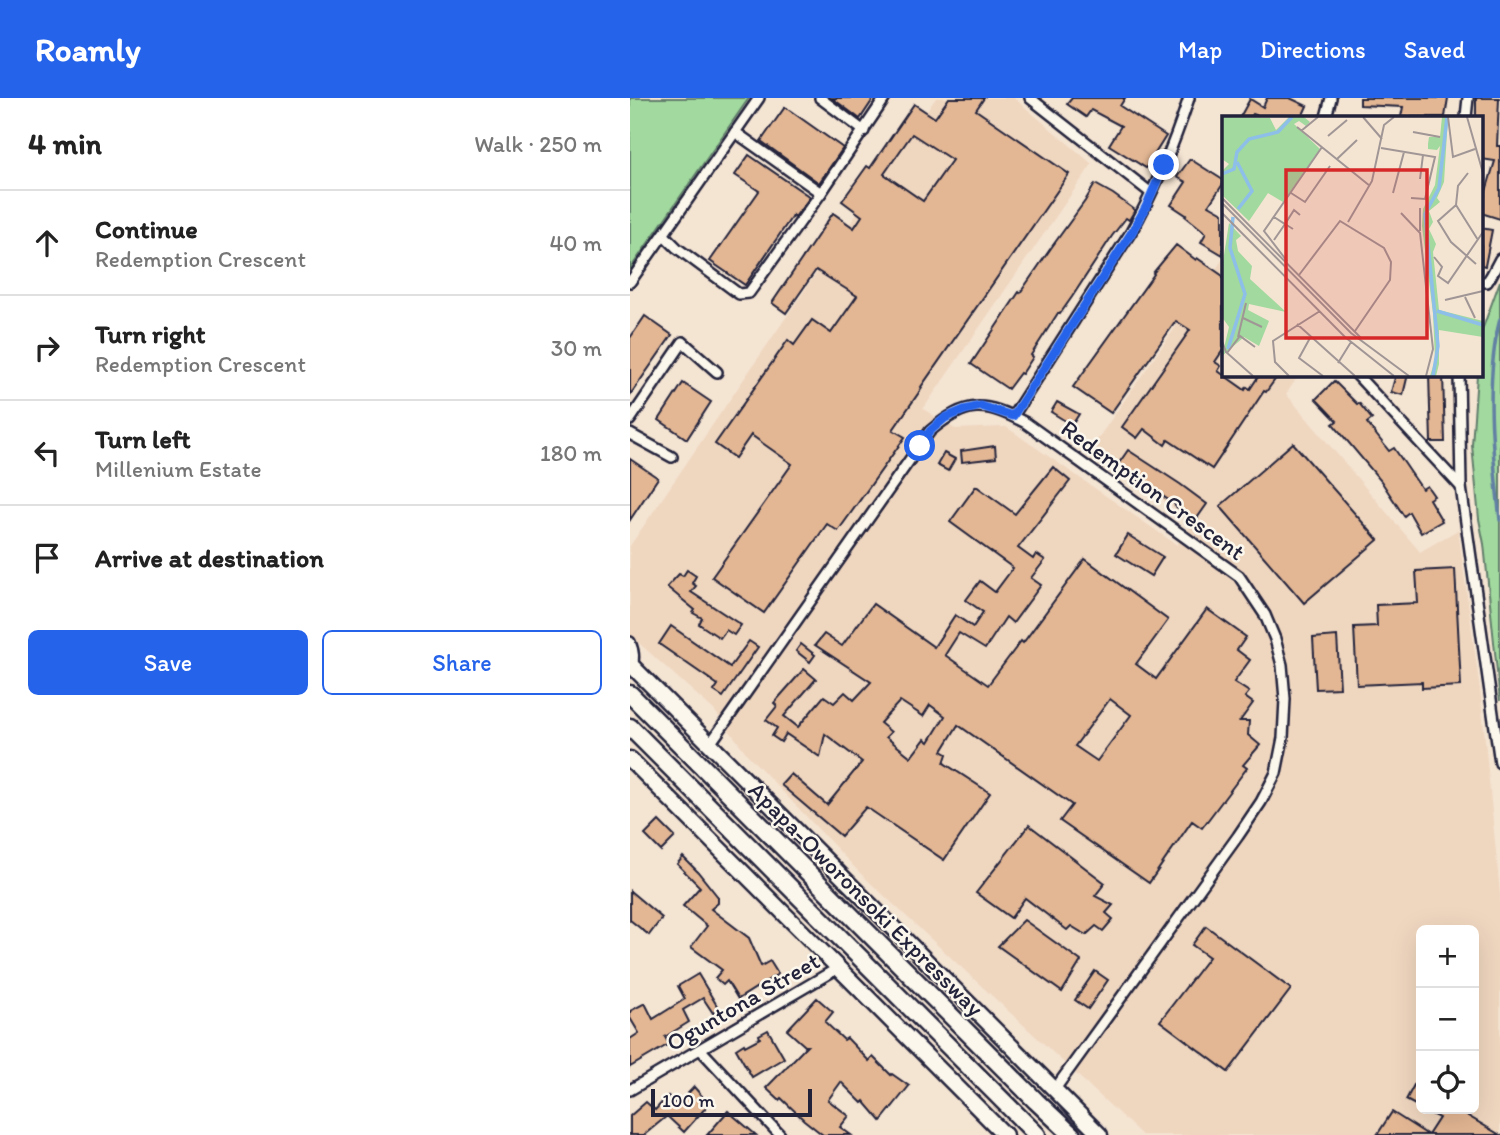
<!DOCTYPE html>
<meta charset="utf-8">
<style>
:root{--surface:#fff;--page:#f2f2f2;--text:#222;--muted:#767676;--line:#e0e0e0;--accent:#2563eb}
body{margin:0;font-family:Itim,sans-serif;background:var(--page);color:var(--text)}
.controls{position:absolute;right:21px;bottom:21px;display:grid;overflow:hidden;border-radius:10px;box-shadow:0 7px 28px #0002}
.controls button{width:63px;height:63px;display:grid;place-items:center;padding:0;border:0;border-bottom:2px solid var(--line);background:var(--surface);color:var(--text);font:35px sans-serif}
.scale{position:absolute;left:21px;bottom:18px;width:161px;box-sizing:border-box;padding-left:7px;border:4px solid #22223b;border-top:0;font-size:19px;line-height:24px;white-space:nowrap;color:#22223b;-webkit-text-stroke:5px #fbf7ec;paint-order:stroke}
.stop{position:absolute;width:21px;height:21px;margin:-16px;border:5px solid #2563eb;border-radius:50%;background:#fff}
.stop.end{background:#2563eb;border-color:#fff;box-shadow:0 2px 7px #0008}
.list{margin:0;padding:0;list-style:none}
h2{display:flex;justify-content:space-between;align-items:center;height:91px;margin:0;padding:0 28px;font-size:30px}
h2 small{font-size:23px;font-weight:400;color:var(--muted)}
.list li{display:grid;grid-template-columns:46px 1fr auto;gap:21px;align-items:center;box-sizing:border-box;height:105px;padding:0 28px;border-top:2px solid var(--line)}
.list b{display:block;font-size:26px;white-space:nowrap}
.list p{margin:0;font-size:23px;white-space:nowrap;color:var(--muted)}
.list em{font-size:23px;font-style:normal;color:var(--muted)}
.actions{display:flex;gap:14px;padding:21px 28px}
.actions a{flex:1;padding:16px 0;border:2px solid var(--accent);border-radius:10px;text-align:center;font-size:24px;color:var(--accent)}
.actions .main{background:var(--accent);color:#fff}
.icon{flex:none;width:38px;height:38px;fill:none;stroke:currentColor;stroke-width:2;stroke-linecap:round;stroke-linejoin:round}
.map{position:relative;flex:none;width:870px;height:1037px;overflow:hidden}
header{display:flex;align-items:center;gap:42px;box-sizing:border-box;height:98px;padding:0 35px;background:var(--accent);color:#fff}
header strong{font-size:33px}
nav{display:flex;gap:38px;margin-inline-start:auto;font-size:24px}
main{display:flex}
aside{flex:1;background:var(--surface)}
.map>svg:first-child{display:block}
.built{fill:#efd6bf;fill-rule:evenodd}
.green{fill:#a1d99e;stroke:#627e6c;stroke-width:2}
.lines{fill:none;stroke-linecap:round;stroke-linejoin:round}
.stream{stroke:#6280a3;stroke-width:3.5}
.building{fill:#e3b794;stroke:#22223b;stroke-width:2;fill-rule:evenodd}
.street-casing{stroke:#22223b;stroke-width:14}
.primary-casing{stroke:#22223b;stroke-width:19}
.highway-casing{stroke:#22223b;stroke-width:21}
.street{stroke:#fbf7ec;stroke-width:9}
.primary{stroke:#fbf7ec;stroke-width:14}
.highway{stroke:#fbf7ec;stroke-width:16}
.route{stroke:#2563eb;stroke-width:9}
.labels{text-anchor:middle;stroke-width:5;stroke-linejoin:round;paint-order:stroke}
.street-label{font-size:24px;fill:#22223b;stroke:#fbf7ec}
.inset-river{fill:none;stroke:#8dbfe9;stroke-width:3.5}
.inset-road{fill:none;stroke:#a09696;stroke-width:2}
.view{fill:#d62828;fill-opacity:0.15;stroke:#d62828;stroke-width:3.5}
.inset-edge{fill:none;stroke:#22223b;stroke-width:3.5}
</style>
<header>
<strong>Roamly</strong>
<nav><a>Map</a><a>Directions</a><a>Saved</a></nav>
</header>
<main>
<aside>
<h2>4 min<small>Walk · 250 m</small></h2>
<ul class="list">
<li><svg class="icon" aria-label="ahead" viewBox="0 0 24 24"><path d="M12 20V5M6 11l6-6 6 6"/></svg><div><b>Continue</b><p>Redemption Crescent</p></div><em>40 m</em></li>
<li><svg class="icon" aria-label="right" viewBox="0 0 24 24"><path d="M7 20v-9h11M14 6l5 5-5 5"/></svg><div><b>Turn right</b><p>Redemption Crescent</p></div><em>30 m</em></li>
<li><svg class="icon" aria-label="left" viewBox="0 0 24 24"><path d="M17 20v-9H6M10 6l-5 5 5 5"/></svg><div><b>Turn left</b><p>Millenium Estate</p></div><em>180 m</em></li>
<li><svg class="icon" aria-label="arrive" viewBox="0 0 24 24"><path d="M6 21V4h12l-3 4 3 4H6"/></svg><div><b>Arrive at destination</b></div></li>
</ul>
<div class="actions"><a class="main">Save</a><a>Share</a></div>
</aside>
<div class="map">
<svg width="870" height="1037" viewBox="0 0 870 1037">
<rect width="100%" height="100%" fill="#f4e4d2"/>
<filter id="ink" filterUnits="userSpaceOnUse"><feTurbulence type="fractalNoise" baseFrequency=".0143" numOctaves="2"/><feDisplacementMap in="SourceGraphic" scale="14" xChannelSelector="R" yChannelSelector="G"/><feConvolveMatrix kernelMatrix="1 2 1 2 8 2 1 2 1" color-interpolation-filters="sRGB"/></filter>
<g filter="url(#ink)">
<!-- built -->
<path class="built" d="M306,0h78l78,66 -169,245 32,20 51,-2 171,118 17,-24 -104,-71 133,-191 1,115 75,1 -13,19 134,158 38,-22 22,160 20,204v241h-358l-281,-261 -113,-119 -34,-45 -84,-75v-89zM791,832h53v179h-53z"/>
<!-- green -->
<g class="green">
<polygon points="0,0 119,0 0,171"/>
<polygon points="870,183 870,603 854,446 849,421 842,347 847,277 851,276 851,235"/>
</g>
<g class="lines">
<!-- stream -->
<path class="stream" d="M870,221c-16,63 -7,137 0,201"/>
</g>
<!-- building -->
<g class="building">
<polygon points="202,0 244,0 230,21"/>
<path d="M319,0h35l-8,12 93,64 -148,213 1,1 -29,42 12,7 -67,94 -11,-7 -63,89 -52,-36 80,-113 -41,-29 -16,23 -20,-14 73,-104 6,5 18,-25 19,13 26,-37 -41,-26 -30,43 -14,-10 61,-90 21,15 8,-12 -20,-15 25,-35 3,2 44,-64 21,14zM282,36l40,26 -29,41 -39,-27z"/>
<polygon points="442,0 495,0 490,8 536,38 516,70 479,47 491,28 461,12 456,19 437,6"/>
<polygon points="637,0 660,0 677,8 672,19 631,19 623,16 621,19 610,19 620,1 633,9"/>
<polygon points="730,0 818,0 815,19 771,19 773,9 730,7"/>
<polygon points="846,0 869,0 867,48 870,48 870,121 851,115 851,110 865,63 851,61 851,19 846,19"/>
<polygon points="155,9 213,50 189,85 131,43"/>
<polygon points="119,57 180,99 165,119 163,117 115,187 80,163 129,93 105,77"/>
<polygon points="560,61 593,82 593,86 579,107 593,115 593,157 571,144 576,135 555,118 556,117 541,107 556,84 547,79"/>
<polygon points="465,86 483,96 505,112 499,122 496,120 482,138 442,199 430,216 428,215 401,257 403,259 392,276 390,275 378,291 341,266 389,194 390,195 421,150 455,103"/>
<polygon points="851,130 862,132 855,168 851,167"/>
<polygon points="546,147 566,162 567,160 593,178 593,252 585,264 591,268 588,273 615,292 617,289 620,291 630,276 649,276 636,294 634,293 582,371 538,342 535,347 514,331 507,340 492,329 560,232 546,223 481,315 443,289 524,176 523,175"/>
<polygon points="15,218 42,237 0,297 0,240"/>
<polygon points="766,276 778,276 773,297 761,294"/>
<polygon points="799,276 813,276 815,344 801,344"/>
<polygon points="704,283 727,306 729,305 742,321 737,325 759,353 764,350 792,391 797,388 804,398 799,401 812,423 791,435 779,414 774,418 751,383 703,326 707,323 686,301"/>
<polygon points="53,285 81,304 57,341 29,322"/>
<polygon points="427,304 449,316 442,327 421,314"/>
<polygon points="663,345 748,442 674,505 590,408"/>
<polygon points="365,348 366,360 332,364 331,353"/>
<polygon points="498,352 550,386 577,406 565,423 545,408 546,407 487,368"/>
<polygon points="314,355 325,361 318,373 307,367"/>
<polygon points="0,361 28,380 0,422"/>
<path d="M423,369l17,14 -52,67 15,11 3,-5 9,6 -14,18 10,7 -28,38 -7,-6 -21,32 -26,-16 -14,22 43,30 33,-44 2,2 62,-84 83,61 -32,44 20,15 51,-70 39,28 -9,13 13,10 -16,22 15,10 -4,5 8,6 -13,18h9l-1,14 12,10 -17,20 4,3 -45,60 -10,-7 -43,62 -89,-62 12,-16 -114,-80 -16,26 5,3 -3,9 46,30 -46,67 -78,-53 -25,29 -60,-51 10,-11 36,31 35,-43 -37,-28 -5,23 -34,-23 -5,8 -9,-6 5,-8 -11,-8 11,-14 -3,-3 30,-34 12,10 -32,37 14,11 26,-31 10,7 11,-11 9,8 17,-18 -56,-37 9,-11 18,12 31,-42 61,43 21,-32 18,12 10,-15 -17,-12 14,-19 15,11 18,-24 -63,-46 26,-36 39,28zM480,601l21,16 -34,46 -22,-15zM270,603l23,15 7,-11 15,11 -16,26 -4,-3 -14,18 -25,-20 5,-5 -11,-9z"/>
<polygon points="498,437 533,459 521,478 486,456"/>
<polygon points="825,471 831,588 792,590 792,584 727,587 724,529 747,528 746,507 788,505 786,473"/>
<polygon points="57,472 66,478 62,485 66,488 61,494 111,527 104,537 96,532 90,540 69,526 72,520 63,515 65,512 37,489 49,476 53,478"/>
<polygon points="41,528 100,569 119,543 128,549 93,599 84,593 88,587 29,546"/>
<polygon points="707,538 710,590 686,591 683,540"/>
<polygon points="171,546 185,557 180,564 166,553"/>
<polygon points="29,723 45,739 31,753 15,737"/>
<polygon points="399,727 475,785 465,798 483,807 476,815 483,821 473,833 466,828 456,837 441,828 437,832 395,800 381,820 346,795"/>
<polygon points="53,759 68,774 88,799 88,805 81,811 119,840 131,868 140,863 148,876 108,901 97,883 93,887 85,880 92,872 61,849 77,828 53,808 70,789 47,766"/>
<polygon points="0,793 32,820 19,837 0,822"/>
<polygon points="394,822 451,863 432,894 368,848"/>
<polygon points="576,828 661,891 598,974 530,923 579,859 562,847"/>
<polygon points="465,873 478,882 458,911 445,902"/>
<polygon points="68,876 89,911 83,915 73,900 53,912 59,924 35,939 39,946 0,969 0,941 9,935 0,920 0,913 15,905 23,921 55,901 48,888"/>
<polygon points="187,900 203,914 195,924 214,942 217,940 239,963 243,959 261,977 262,976 279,988 251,1023 234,1003 232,1005 211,984 198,1002 219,1018 210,1029 221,1037 193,1037 174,1022 151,1000 149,1002 136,990 177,948 175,948 157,932"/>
<polygon points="138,932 154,960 122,979 106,951 114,946 115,948 130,940 129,937"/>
<polygon points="784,987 791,991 791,1010 776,1002"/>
<polygon points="64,989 79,1006 54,1034 37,1018 14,1037 0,1037 0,1018 16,1004 25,1012 38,998 47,1007"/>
<polygon points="792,1011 826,1011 870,1037 798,1037 809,1020"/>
<polygon points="98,1013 126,1037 77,1037"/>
<polygon points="762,1014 798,1037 747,1037"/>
</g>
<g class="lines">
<defs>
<g id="street">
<polyline points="190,0 234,33"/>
<polyline points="400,0 521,95"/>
<polyline points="696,19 701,0"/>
<polyline points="836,19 838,0"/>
<polyline points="105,34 191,95"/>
<polyline points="34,137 47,150 109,196 119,195 191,95 255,0"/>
<polyline points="0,184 129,0"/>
<polyline points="851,184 857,184 861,178 870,161"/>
<polyline points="726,276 831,389 870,665"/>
<polyline points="829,276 831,389"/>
<path d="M383,318l118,-184c24,-42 43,-88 58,-134"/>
<polyline points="0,322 53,244 87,274"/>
<polyline points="0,336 42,359"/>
<path d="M0,544c3,7 5,16 2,24"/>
<path d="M80,646l220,-313c37,-31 54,-30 96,-8l213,153 26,39 10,24 7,26 3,34 -2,39 -7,35 -15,29 -23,34 -183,253"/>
<polyline points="71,952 150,1037"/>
<polyline points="0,992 208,870"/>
</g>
<g id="primary">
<polyline points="0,566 470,1037"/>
<polyline points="0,661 375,1037"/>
</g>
<g id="highway">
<polyline points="0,596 406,1003 442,1037"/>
<polyline points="0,629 407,1037"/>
</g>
</defs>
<!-- street casing -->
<use href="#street" class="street-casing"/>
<!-- primary casing -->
<use href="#primary" class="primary-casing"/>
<!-- highway casing -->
<use href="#highway" class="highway-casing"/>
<!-- street -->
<use href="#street" class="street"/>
<!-- primary -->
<use href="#primary" class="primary"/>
<!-- highway -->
<use href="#highway" class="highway"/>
</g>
</g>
<g class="lines" filter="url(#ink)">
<!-- route -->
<polyline class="route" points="290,348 300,333 315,320 334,312 351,308 383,318 502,134 516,109 534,67"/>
</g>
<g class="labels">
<!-- street labels -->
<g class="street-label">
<text transform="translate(523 392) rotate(36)" y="8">Redemption Crescent</text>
<text transform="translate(236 801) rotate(45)" y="8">Apapa-Oworonsoki Expressway</text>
<text transform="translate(113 904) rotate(-30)" y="8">Oguntona Street</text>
</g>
</g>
<!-- overview -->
<g transform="translate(592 18)">
<rect width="261" height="261" fill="#f4e4d2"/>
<path d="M0,1l48,1 6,12 13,-13h15l6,5 -4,4 -7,-5 -5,3 26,25 -37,53 -15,-9 -19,28 -27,-26v-24l7,-7 -7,-5zM220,1h6l-4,65 -7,16 3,4 -11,9 4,11 -4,7 7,15 -3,8 6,58 44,11v16l-44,-7v34l-3,12h-6l5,-16 -2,-47 -11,-87 1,-17 12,-24 5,-39 -3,4 -9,-1v-5l1,-7h11zM7,107l12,13 -5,4 2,11 14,15 -2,13 36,33 -37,-8 -1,6 21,11 -10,25 -15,-9 -22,19 7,-29 -7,-10v-49z" fill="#a1d99e"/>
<path class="inset-river" d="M15,46l15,29 -14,18M0,58l12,-5 3,-17 12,-13 29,-7 14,-15M215,195l46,14M6,233l17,-55 -15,-46 3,-31M211,260l5,-30 -13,-132 14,-26 8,-71"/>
<path class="inset-road" d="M141,1l19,22M226,1l5,40 22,-8M245,1l16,56M75,11l73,59M79,15l17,-14M191,16l27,5M106,20l19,-16M159,32l54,9 -10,42 -14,-1M115,43l20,-19M246,57l-10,13 -2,19 22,35M198,63l3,-24M69,77l14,9 25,-36M171,77l11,-41M0,82l139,140M0,87l129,130 58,43M234,89l-18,16 13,21 25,22M198,92v23M0,97l123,124 49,39M179,97l19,20 13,116 -7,27M52,101l11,7 9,-14 6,5M126,106l24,-41 12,-56 10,-8M52,124l11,-16 8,5M212,141l8,10 -4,9 10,7 35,-51M65,145l-23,-30 58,-84M77,159l41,-54 44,27 7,14 -1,18 -35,51M243,181l10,21M223,184l38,-9M21,202l19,9M75,208l58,52M16,221l8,-34M88,222l-11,20 24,18M0,225l4,11 27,24M5,237l13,-17 15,11M116,247l13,-21M67,260l-14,-14 -2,-21 47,-30"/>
<path class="view" d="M64,54h141v168h-141z"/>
<rect width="261" height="261" class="inset-edge"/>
</g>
</svg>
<div class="controls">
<button>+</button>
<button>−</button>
<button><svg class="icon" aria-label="locate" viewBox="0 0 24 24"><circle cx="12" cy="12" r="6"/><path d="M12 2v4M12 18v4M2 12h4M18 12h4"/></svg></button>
</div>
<div class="scale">100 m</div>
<div class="stop" style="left:290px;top:348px"></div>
<div class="stop end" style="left:534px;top:67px"></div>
</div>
</main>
